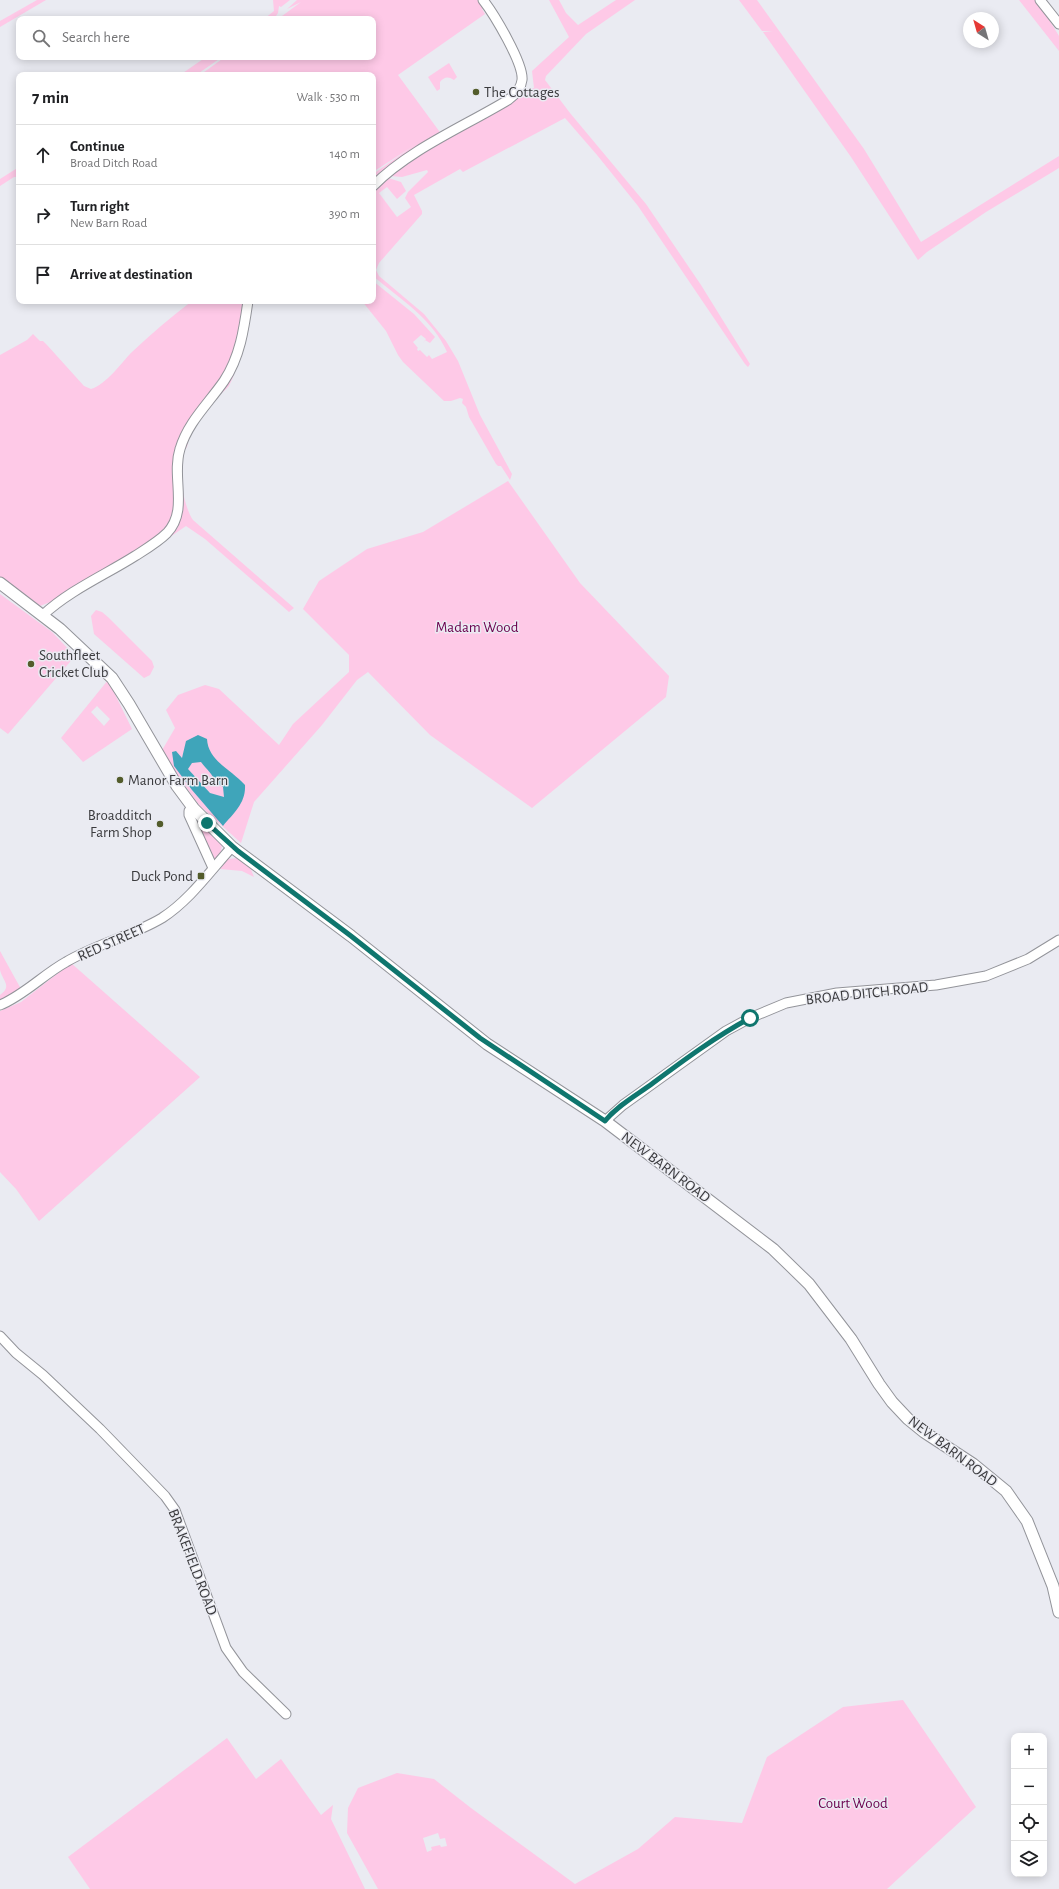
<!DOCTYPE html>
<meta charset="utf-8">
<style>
:root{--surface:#fff;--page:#f2f2f2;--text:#202124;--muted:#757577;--line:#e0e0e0}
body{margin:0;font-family:"Alegreya Sans",sans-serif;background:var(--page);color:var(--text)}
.controls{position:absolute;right:12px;bottom:12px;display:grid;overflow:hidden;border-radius:8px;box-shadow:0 2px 10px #0003}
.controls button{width:36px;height:36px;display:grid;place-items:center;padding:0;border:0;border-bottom:1px solid var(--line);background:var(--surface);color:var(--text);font:20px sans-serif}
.compass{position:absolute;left:963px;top:12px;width:36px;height:36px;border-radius:50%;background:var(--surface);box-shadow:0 2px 10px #0003;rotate:323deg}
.stop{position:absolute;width:12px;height:12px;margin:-9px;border:3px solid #0f766e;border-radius:50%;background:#fff}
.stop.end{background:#0f766e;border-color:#fff;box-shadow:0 1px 4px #0008}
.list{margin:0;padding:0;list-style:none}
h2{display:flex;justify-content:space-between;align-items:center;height:52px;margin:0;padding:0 16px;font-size:17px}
h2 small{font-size:13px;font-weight:400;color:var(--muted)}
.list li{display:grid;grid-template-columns:26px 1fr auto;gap:12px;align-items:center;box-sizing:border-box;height:60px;padding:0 16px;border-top:1px solid var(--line)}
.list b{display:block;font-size:15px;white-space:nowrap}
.list p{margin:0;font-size:13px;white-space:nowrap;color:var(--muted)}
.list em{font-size:13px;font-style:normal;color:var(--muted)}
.icon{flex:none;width:22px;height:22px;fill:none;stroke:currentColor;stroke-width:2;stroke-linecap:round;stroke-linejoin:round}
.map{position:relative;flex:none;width:1059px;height:1889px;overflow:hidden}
.search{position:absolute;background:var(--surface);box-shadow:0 2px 10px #0003;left:16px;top:16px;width:360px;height:44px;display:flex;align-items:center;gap:10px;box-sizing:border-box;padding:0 14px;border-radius:8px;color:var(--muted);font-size:15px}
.panel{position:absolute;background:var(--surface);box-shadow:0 2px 10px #0003;left:16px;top:72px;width:360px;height:232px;border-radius:8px}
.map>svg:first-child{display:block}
.green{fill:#fec9e7;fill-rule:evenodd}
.water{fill:#3fa5ba;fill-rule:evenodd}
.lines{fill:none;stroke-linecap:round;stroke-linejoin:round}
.minor-casing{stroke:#93949a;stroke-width:11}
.tertiary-casing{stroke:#93949a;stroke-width:13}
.minor{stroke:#fff;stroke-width:9}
.tertiary{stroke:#fff;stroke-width:11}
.route{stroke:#0f766e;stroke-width:5}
.poi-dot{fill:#535c2b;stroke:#eaebf2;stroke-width:1.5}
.labels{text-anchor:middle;stroke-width:3;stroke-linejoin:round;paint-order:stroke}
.poi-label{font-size:15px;fill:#3b3b3e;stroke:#eaebf2;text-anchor:start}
.park-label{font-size:15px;fill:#6a004e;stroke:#eaebf2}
.street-label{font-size:15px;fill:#3b3b3e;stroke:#eaebf2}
</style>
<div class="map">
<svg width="1059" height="1889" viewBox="0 0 1059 1889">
<rect width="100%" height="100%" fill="#eaebf2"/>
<!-- green -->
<g class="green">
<polygon points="37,0 46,0 0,27 0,21"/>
<polygon points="273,0 290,0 281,7 279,6 278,13 274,19 264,19 274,11"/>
<polygon points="297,0 481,0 486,8 482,9 485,14 398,75 442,135 373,184 373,174 415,145 376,170 373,166 373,75 200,75 225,57 373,57 373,19 278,19 301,2 287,9"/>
<path d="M549,0h10l7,13 12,12 38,-25h19l-49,34 -40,42 -1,4 25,33 76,91 55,81 49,79 -2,3 -3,-3 -107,-158 -41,-51 -32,-37 -102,54 -3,-3 -46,26 8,16v3l-43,49 -3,7 3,6 45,38 22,27 12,20 22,54 32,59 -2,6 -9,-14h-3l-2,-2 -27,-47 -3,-10 -4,-4 1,-4 -3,-1 -9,3h-7l-41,-39 -5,-7 -12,-24 -24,-30h11v-20l41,33 21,23 -5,6 -5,-3 -2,3 3,-4 -5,-4 -8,7 5,6 -1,1 1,2 2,-1 7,7 2,-2 3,4 15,-7c-14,-33 -47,-53 -74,-76v-34l2,-2 -2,-5 2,-2 -2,-3v-41l12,-12 16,5 5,9 -9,8 -10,-12 -8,6 18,24 14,-10 -6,-9 3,-6 20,-20 -1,-2 -25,7 -11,-1 -1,-3 135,-84 9,-1 -2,-17 37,-34z"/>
<polygon points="739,0 757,0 864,149 921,242 1059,156 1059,168 986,212 927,252 918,260 851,157 763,32 773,31 762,31"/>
<polygon points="1019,0 1037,0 1059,36 1059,51"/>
<polygon points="206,57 222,57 196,75 180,75"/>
<path d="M449,63l8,14 -3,3c-6,-4 -10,-3 -14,2v7l-3,2 -9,-14z"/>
<polygon points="19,167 17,175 19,177 14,177 0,186 0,179"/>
<path d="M192,301h54l-14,62 -46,67 -13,89 -18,21 -97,59 -18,7 -40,-29v-222l27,-15 6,-6 7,7h3l4,4 37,41 7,3c16,-5 29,-25 41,-37 19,-18 39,-35 60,-51z"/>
<path d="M250,301c5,9 -14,74 -21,85 -3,4 -9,8 -13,12 -15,15 -26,29 -29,49 -14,11 -3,61 6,73l101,88 -5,4 -84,-73 -19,-13 -32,22 26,-31 2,-9 -4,-34 2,-20 7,-20 12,-19 24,-28 7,-13 15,-41z"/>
<polygon points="508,481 580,583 669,676 666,697 532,808 430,735 368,672 357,680 322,725 254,802 241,843 199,805 161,752 175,728 166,710 178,695 205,685 219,689 279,745 293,724 349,672 349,655 303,609 319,581 367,549 423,532"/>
<polygon points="0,594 52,632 75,656 8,734 0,728"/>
<polygon points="96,610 102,612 109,618 152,661 154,667 150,675 144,678 94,634 91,616"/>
<path d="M108,680l24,49 -49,33 -22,-24zM97,706l13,13 -6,7 -13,-14z"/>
<polygon points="194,815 222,844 221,852 214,860"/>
<polygon points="237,858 250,867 254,877 242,871 220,869 228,859"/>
<path d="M0,951l21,38 -21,17v-11c13,-9 2,-15 0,-25 0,-5 0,-13 0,-19z"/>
<polygon points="71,963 200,1077 39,1221 16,1189 0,1172 0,1011 21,1002"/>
<path d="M903,1700l73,107 -89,82h-509l-31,-56 1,-25 10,-20 39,-15 37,6 37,29 104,76 63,-35 37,-32 67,6 25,-66 76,-50zM438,1833l2,6 5,-1 2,8 -6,1 -1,-2 -9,2 1,3 -5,2 -4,-14z"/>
<polygon points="227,1738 256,1779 281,1759 321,1815 333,1805 331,1819 365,1889 90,1889 68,1857"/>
</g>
<!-- water -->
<path class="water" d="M198,735l9,4c1,22 25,31 38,46 1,18 -11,28 -22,41l-31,-36 -18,-24 -2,-14 4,-1 6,7 4,-17zM201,762c5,7 12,12 15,21l7,4 1,10 -14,-4 -22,-24 4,-6z"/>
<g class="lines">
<defs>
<g id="minor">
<polyline points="1040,0 1059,24"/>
<path d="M373,186c37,-37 90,-59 135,-86 7,-5 13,-11 14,-20 2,-16 -28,-66 -39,-80"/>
<path d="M43,615c27,-25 62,-40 92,-59 11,-7 23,-14 32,-23 22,-23 4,-56 13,-84 8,-27 28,-45 44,-68 16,-24 20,-52 24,-80"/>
<polyline points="193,807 189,811 189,815 213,868"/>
<path d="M0,1005c23,-9 44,-31 66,-43 30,-18 66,-26 96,-44 28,-18 48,-47 70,-71"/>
<polyline points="605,1121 623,1105 726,1031 750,1018 786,1003 837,993 936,985 986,976 1028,959 1059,940"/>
<polyline points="0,1336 16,1353 43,1375 100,1429 165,1496 175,1510 226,1648 243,1672 286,1714"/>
</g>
<polyline id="tertiary" points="0,583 60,629 112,678 129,704 177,786 194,809 232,847 351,936 487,1044 605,1121 773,1249 809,1284 851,1339 879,1384 892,1402 908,1419 924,1432 973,1464 1006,1491 1027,1521 1053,1586 1059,1612"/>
</defs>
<!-- minor casing -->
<use href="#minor" class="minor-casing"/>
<!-- tertiary casing -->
<use href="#tertiary" class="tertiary-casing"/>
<!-- minor -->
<use href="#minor" class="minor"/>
<!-- tertiary -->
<use href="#tertiary" class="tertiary"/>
</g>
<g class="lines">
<!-- route -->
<path class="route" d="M207,823l31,28 113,85 129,102 125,83c13,-16 32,-26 48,-38 31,-23 62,-46 97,-65"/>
</g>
<!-- markers -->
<g class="poi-dot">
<circle cx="476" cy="92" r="4"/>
<circle cx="31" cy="664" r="4"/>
<circle cx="120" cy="780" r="4"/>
<circle cx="160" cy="824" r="4"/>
<rect x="197" y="872" width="8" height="8" rx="2"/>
</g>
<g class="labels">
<!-- poi labels -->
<g class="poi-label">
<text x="484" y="97">The Cottages</text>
<text x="39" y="660">Southfleet<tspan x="39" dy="17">Cricket Club</tspan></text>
<text x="128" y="785">Manor Farm Barn</text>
<text x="152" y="820" text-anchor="end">Broadditch<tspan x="152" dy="17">Farm Shop</tspan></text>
<text x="193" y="881" text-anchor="end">Duck Pond</text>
</g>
<!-- park labels -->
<g class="park-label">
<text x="477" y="632">Madam Wood</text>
<text x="853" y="1808">Court Wood</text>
</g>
<!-- street labels -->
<g class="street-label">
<text transform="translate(111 942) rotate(-24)" y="5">RED STREET</text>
<text transform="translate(867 993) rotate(-6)" y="5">BROAD DITCH ROAD</text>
<text transform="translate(666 1167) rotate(37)" y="5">NEW BARN ROAD</text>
<text transform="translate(953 1451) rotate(37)" y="5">NEW BARN ROAD</text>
<text transform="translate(193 1562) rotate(69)" y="5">BRAKEFIELD ROAD</text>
</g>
</g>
</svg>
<div class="controls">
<button>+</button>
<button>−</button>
<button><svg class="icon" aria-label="locate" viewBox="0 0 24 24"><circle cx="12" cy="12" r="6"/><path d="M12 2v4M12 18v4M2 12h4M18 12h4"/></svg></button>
<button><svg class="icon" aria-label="layers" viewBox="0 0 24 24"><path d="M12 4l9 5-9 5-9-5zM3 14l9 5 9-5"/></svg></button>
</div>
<svg class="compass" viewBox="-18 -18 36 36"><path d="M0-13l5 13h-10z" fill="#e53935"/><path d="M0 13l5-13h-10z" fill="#757577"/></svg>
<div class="stop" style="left:750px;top:1018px"></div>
<div class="stop end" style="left:207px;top:823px"></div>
<div class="search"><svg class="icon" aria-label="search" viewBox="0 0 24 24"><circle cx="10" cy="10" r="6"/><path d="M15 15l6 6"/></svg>Search here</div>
<section class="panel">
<h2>7 min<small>Walk · 530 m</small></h2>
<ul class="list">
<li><svg class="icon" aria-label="ahead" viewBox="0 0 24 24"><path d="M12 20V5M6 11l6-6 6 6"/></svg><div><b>Continue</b><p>Broad Ditch Road</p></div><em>140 m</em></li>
<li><svg class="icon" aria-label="right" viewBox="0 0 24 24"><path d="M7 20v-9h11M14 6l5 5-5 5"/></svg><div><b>Turn right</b><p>New Barn Road</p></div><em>390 m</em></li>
<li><svg class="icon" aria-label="arrive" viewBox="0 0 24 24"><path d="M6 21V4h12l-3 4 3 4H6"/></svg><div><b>Arrive at destination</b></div></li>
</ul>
</section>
</div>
